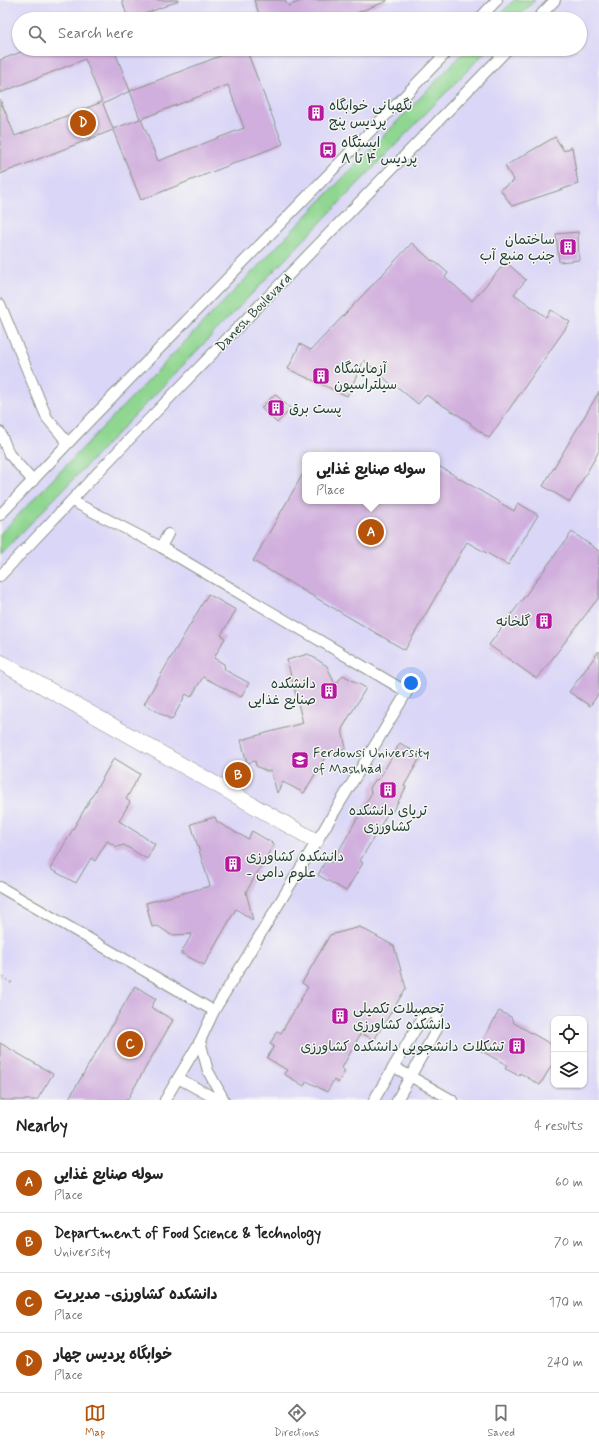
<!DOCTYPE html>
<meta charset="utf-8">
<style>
:root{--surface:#fff;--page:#f2f2f2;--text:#222;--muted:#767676;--line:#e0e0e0;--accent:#b45309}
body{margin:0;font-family:Mynerve,"Playpen Sans Arabic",sans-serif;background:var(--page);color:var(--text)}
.controls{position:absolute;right:12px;bottom:12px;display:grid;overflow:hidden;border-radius:8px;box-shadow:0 1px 3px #0004}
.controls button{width:36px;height:36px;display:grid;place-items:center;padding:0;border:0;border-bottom:1px solid var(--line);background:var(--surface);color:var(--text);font:20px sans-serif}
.you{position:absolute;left:411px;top:683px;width:14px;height:14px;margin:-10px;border:3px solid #fff;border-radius:50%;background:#1a73e8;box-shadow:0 0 0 6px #1a73e833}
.badge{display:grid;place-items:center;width:26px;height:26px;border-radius:50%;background:var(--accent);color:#fff;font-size:13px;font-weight:700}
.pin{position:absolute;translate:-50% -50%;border:2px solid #fff;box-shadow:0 1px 4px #0006}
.popup{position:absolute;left:302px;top:452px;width:138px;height:52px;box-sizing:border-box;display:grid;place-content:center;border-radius:8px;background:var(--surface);filter:drop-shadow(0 1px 3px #0005);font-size:13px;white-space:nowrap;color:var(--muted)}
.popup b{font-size:15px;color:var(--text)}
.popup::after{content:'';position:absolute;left:50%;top:100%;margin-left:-8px;border:8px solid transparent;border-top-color:var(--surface)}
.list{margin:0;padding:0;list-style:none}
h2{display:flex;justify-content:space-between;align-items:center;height:52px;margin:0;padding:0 16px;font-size:17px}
h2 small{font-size:13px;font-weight:400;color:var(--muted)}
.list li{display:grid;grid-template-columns:26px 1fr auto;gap:12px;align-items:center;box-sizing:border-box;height:60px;padding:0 16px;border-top:1px solid var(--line)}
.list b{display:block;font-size:15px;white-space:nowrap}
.list p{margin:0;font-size:13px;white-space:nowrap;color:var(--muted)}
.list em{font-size:13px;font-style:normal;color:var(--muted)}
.icon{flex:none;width:22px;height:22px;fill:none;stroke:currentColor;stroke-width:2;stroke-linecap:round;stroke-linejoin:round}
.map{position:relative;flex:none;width:599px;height:1100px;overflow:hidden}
.search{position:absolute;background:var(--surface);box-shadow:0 1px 3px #0004;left:12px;right:12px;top:12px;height:44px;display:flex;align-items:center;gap:10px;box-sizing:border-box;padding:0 14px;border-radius:22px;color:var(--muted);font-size:15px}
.sheet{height:292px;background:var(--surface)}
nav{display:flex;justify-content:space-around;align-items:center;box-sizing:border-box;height:56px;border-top:1px solid var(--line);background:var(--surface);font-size:11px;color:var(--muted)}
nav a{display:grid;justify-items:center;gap:2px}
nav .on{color:var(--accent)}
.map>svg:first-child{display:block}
.built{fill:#dad6f7;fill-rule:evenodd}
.green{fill:#8fd690;stroke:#578a62}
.building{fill:#d0aedd;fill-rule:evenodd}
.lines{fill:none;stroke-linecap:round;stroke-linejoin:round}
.service-casing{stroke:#889486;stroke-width:12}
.pedestrian-casing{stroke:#889486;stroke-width:16}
.path{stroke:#889486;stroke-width:2.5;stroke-dasharray:1 3;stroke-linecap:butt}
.service{stroke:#fff;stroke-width:10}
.pedestrian{stroke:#fff;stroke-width:15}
.labels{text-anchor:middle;stroke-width:3;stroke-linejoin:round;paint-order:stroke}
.poi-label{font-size:14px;fill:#1f3d34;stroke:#f6f6f2;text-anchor:start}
.street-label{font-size:14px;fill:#1f3d34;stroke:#f6f6f2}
</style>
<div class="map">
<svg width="599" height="1100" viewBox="0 0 599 1100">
<rect width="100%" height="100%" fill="#f6f6f2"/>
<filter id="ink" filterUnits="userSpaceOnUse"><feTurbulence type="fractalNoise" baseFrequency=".025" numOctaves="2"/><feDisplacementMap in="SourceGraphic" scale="8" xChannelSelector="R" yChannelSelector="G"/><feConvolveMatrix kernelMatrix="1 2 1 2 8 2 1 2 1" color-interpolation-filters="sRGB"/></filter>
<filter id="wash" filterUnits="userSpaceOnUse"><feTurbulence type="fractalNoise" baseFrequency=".012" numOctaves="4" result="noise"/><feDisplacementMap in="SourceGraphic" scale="16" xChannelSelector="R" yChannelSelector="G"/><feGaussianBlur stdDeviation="0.9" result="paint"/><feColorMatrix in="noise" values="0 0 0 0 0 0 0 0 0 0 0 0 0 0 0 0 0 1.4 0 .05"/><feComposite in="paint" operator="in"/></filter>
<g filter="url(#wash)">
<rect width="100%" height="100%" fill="#f1ebd8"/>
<!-- built -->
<path class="built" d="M0,0h599v1100h-599zM19,19h561v30h-561zM305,455h132v46h-132zM554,1019h30v66h-30z"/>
<!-- green -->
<g class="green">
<polygon points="514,0 535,0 517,19 496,19"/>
<polygon points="467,49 488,49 0,555 0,534"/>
</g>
<g id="blocks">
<!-- building -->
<g class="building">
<polygon points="122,0 178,0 178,1 132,19 128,19"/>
<polygon points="254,0 285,0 288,6 304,0 387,0 387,1 341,19 258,19 260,17"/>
<path d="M29,49h85l16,42 -27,13 10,25 27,-10 -10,-28 108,-42h8l37,95 -142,56 -28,-70 -113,44v-75l15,37 87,-34 -17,-43 -85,34v-33zM228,85l16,43 -86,33 -17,-42z"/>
<polygon points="555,137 564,151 572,147 578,184 512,206 500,189 514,181 505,166"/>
<polygon points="578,232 579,260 559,262 556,234"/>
<polygon points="412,243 432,261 433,260 448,273 445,277 472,301 506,262 526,280 514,294 546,317 551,310 570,322 489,438 470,424 471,423 426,395 418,404 394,384 392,385 364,360 347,396 288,369 300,344 311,350"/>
<polygon points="599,392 599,451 570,502 543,486"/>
<polygon points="275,394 291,409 277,423 261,408"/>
<polygon points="437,465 514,511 518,503 538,515 508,565 467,542 405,650 253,561 305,470 305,501 437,501"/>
<polygon points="572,532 599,551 599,597 537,679 489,645"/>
<polygon points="208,594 236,610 221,635 225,638 214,658 224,664 225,670 249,683 241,697 203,677 191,697 186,694 172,720 144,704"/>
<polygon points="599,651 599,693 590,706 569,692"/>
<polygon points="308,654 327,666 335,685 343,675 366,688 342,729 346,748 327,754 304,793 283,782 277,793 271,771 266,771 256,766 255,761 247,763 241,740 303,723 287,660"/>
<polygon points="400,743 421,756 404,786 406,787 402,795 392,812 389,811 360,861 363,863 346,891 318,875 326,860 332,863 371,794 370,788 375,780 379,779"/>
<polygon points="114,758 140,774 126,799 130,802 119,821 155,844 147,859 124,845 117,847 107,841 95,861 91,858 76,883 50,869"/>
<polygon points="215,817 217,822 248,839 252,831 274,844 246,892 253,920 236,909 204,965 181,953 192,934 171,935 158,926 152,927 146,903 210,886 191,824"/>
<polygon points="360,927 394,946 406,988 374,1040 361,1033 342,1068 345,1071 338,1083 334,1080 327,1092 307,1081 304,1086 284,1074 287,1070 267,1058 274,1046 270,1044 277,1031 281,1033 308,987 302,983 330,935"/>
<polygon points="135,986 156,999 151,1007 173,1020 127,1100 68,1100"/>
<polygon points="499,1011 511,1017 514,1023 554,1046 554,1061 540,1085 520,1073 519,1076 506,1069 505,1069 507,1065 478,1049"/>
<polygon points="0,1043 53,1074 37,1100 0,1100"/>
</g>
</g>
</g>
<g filter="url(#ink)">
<use href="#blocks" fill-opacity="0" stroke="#889486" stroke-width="1"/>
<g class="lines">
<defs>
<g id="service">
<polyline points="479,19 497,0"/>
<polyline points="537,19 555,0"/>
<polyline points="0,304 47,418 68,443"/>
<polyline points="0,432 9,454 33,481"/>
<polyline points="72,501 161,547 407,692 214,1011 200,1041 165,1100"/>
<polyline points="0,515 90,420 450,49"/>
<polyline points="161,547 168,534"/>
<polyline points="0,576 120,449 508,49"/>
<polyline points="0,887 214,1011"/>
<polyline points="200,1041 208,1071 224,1100"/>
<polyline points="394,1067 452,1100"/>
<polyline points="178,1078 218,1100"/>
<polyline points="374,1100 421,1020 428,1013 433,1013 437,1016 437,1029 397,1100"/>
</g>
<polyline id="pedestrian" points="0,662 316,841"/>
</defs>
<!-- service casing -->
<use href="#service" class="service-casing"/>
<!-- pedestrian casing -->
<use href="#pedestrian" class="pedestrian-casing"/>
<!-- path -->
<polyline class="path" points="0,976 12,983"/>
<!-- service -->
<use href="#service" class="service"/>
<!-- pedestrian -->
<use href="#pedestrian" class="pedestrian"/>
</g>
</g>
<!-- icons -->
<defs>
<symbol id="building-square" viewBox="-11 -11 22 22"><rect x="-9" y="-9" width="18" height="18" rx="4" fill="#b5179e" stroke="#f6f6f2"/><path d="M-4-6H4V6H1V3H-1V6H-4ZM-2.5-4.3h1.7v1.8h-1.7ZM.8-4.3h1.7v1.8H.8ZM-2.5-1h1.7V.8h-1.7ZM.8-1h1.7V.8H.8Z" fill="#fff"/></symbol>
<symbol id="bus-square" viewBox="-11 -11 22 22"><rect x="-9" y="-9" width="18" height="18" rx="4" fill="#b5179e" stroke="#f6f6f2"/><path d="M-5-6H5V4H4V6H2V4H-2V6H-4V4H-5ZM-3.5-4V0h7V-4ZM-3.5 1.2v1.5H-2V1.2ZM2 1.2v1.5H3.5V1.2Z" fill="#fff"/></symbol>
<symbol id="university-square" viewBox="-11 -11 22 22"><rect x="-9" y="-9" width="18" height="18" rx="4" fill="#b5179e" stroke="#f6f6f2"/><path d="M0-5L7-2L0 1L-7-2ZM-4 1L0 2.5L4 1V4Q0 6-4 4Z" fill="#fff"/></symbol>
</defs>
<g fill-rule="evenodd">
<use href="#building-square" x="306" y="103" width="20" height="20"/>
<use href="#bus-square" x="318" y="140" width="20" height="20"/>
<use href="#building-square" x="558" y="237" width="20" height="20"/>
<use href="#building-square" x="311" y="366" width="20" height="20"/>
<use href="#building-square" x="266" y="398" width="20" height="20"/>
<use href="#building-square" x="534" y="611" width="20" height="20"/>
<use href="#building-square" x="319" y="681" width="20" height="20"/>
<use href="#university-square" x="290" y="750" width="20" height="20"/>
<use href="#building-square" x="378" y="780" width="20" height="20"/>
<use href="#building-square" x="223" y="854" width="20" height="20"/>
<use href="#building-square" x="330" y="1006" width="20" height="20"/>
<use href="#building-square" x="507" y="1036" width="20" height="20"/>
</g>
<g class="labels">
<!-- poi labels -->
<g class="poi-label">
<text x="329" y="110">نگهبانی خوابگاه<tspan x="329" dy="16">پردیس پنج</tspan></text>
<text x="341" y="147">ایستگاه<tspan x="341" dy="16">پردیس ۴ تا ۸</tspan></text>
<text x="555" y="244" text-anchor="end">ساختمان<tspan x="555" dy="16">جنب منبع آب</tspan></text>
<text x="334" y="373">آزمایشگاه<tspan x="334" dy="16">سیلتراسیون</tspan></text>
<text x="289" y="413">پست برق</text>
<text x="531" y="626" text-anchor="end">گلخانه</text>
<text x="316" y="688" text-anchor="end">دانشکده<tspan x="316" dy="16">صنایع غذایی</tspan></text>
<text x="313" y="757">Ferdowsi University<tspan x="313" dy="16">of Mashhad</tspan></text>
<text x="388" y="815" text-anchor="middle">تریای دانشکده<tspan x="388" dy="16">کشاورزی</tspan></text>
<text x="246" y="861">دانشکده کشاورزی<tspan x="246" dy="16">- علوم دامی</tspan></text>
<text x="353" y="1013">تحصیلات تکمیلی<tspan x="353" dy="16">دانشکده کشاورزی</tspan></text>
<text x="504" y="1051" text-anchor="end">تشکلات دانشجویی دانشکده کشاورزی</text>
</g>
<!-- street labels -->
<g class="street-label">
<text transform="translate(253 312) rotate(-46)" y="5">Danesh Boulevard</text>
</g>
</g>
</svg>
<div class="controls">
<button><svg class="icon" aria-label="locate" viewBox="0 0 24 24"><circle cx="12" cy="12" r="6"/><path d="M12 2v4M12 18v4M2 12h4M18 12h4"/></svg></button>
<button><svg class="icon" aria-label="layers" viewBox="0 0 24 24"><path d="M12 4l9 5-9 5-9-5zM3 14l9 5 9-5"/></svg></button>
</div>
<div class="you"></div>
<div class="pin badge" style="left:371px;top:532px">A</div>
<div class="popup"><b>سوله صنایع غذایی</b>Place</div>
<div class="pin badge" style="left:238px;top:775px">B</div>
<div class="pin badge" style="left:130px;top:1044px">C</div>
<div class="pin badge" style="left:83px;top:123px">D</div>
<div class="search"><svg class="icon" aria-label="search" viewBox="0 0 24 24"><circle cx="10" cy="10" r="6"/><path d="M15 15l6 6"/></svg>Search here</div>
</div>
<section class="sheet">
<h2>Nearby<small>4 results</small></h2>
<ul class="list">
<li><span class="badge">A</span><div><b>سوله صنایع غذایی</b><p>Place</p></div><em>60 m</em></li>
<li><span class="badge">B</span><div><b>Department of Food Science &amp; Technology</b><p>University</p></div><em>70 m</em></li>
<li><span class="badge">C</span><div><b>دانشکده کشاورزی- مدیریت</b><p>Place</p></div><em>170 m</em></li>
<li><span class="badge">D</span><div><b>خوابگاه پردیس چهار</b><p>Place</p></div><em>240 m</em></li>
</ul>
</section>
<nav>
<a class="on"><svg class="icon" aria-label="map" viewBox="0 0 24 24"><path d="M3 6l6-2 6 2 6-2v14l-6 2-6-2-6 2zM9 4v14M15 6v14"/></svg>Map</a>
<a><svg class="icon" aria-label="directions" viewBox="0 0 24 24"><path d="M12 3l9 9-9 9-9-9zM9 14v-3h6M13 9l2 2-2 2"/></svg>Directions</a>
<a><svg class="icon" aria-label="saved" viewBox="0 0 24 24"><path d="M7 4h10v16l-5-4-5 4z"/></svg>Saved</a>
</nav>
